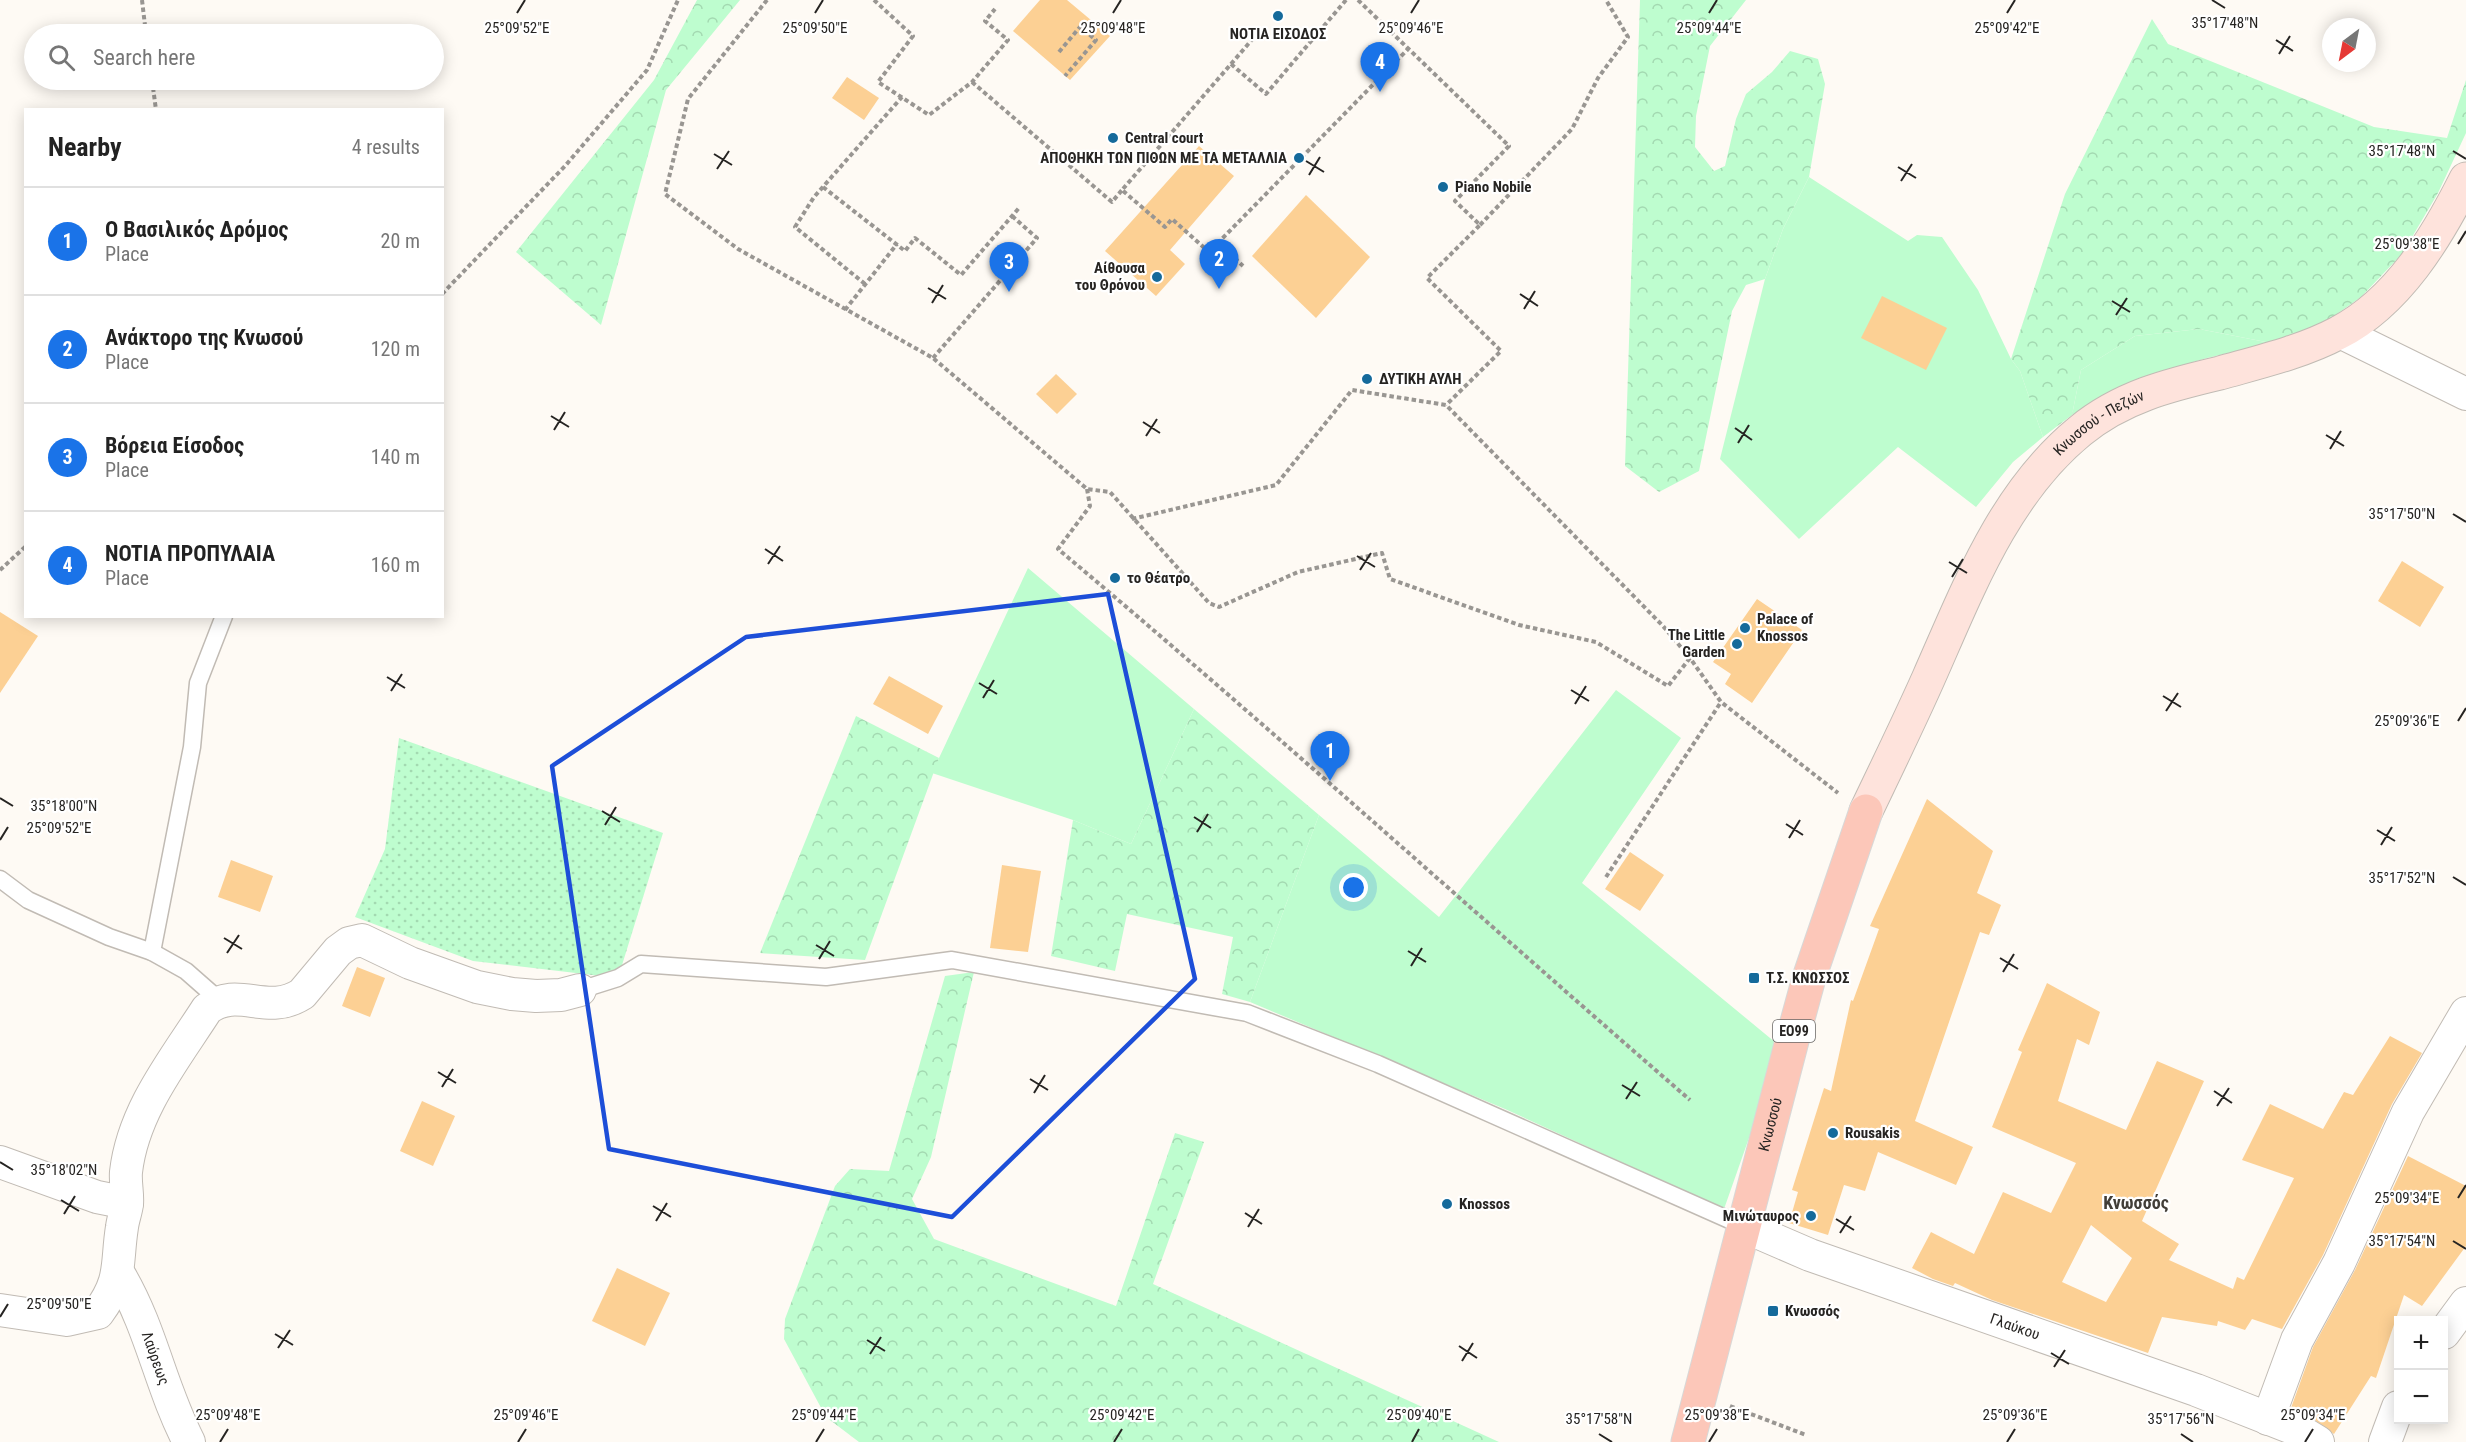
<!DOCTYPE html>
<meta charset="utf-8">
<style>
:root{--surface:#fff;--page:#f6f6f6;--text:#222;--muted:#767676;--line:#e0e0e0;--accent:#1a73e8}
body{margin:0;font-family:"Roboto Condensed",sans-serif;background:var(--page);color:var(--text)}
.controls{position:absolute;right:18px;bottom:18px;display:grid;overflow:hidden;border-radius:0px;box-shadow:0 3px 15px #0003}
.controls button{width:54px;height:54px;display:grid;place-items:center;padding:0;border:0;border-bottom:2px solid var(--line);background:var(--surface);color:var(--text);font:30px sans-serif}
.compass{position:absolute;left:2322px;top:18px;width:54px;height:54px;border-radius:50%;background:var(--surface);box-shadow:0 3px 15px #0003;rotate:212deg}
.you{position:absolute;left:1354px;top:888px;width:21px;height:21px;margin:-15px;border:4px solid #fff;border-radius:50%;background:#1a73e8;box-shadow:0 0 0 9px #1a73e833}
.badge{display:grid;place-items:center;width:39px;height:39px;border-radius:50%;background:var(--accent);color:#fff;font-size:20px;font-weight:700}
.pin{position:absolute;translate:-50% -50px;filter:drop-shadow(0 2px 3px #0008)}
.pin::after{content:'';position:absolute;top:32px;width:21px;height:18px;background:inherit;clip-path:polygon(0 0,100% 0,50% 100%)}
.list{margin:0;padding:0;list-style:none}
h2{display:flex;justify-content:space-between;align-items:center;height:78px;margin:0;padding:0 24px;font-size:26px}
h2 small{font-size:20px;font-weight:400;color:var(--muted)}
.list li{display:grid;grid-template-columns:39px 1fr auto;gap:18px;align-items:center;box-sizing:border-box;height:108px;padding:0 24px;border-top:2px solid var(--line)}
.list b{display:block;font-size:22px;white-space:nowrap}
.list p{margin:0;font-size:20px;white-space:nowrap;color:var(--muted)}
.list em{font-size:20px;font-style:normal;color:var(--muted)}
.icon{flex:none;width:33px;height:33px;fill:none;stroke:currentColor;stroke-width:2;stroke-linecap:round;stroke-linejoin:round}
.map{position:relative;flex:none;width:2466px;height:1442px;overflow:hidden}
.search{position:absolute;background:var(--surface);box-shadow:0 3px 15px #0003;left:24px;top:24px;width:420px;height:66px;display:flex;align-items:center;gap:15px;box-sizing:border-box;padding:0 21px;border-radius:33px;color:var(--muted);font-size:22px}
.panel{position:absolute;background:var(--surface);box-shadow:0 3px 15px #0003;left:24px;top:108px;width:420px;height:510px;border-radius:0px}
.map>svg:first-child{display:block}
.grass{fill:#befdcf}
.forest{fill:url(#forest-crowns)}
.park{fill:url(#park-dots)}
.building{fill:#fcd094;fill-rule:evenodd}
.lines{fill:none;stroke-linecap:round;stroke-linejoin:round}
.service-casing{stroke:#c1bbb4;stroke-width:19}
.minor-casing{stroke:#c1bbb4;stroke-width:34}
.secondary-casing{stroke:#c1bbb4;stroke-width:35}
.primary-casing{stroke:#d8d8d7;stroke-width:35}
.path{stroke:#999692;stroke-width:4;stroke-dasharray:4.5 3;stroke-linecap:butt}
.service{stroke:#fff;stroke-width:16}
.minor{stroke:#fff;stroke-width:32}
.secondary{stroke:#fee3dc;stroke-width:33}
.primary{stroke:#fcc7b9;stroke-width:33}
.marked{fill:none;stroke:#1d4ed8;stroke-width:4.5;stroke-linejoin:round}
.ticks{fill:none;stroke:#262422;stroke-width:2}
.poi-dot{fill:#156a9b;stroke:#fff;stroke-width:2}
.labels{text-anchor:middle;stroke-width:4.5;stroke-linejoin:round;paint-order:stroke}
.shield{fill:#fff;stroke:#676664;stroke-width:1.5}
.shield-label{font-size:14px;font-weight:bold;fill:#262422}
.poi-label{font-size:15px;font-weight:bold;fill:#262422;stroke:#fff;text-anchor:start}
.street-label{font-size:15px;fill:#262422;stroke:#fff}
.quarter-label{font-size:18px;font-weight:bold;fill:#423e38;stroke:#fff}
.ticks-label{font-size:15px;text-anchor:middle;fill:#262422;stroke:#fff;stroke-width:4.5;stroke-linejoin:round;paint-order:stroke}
</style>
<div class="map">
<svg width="2466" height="1442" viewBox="0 0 2466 1442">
<defs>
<pattern id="forest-crowns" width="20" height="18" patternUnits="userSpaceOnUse" patternTransform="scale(1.5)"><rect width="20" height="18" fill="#befdcf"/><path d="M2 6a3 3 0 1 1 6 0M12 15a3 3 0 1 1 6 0" fill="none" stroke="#a3d9b1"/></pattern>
<pattern id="park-dots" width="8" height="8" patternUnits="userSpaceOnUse" patternTransform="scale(1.5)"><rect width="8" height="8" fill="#befdcf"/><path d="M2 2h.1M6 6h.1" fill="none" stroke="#a3d9b1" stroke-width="1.8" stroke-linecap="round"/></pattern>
</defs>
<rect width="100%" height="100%" fill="#fefaf4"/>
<!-- grass -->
<g class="grass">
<polygon points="1809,177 1908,241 1917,235 1942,237 1978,290 2011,359 2020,371 2043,437 2013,462 1976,507 1898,447 1799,539 1720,459 1765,279 1783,229"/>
<polygon points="2199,329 2271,343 2207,358 2139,378 2072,415 2081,370 2135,336"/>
<polygon points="1028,568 1194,709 1131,844 1073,820 932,773"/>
<polygon points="1616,690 1681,738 1582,883 1781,1047 1724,1209 1505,1109 1250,1002 1319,815 1439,917"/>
</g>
<!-- forest -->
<g class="forest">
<polygon points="697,0 740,0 666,90 601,325 516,252 654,80"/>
<polygon points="1640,0 1746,0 1710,46 1696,116 1695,147 1714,171 1725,166 1736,119 1746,94 1772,72 1790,51 1818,59 1825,84 1809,177 1783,229 1765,279 1746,285 1732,311 1699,471 1659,492 1625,466"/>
<polygon points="2152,19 2168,44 2374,127 2447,138 2466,80 2466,133 2438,193 2402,254 2361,297 2313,331 2271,343 2199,329 2135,336 2081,370 2072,415 2043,437 2020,371 2011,359 2065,194"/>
<polygon points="1194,709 1319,815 1250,1002 1222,994 1233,937 1127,914 1115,971 1051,956 1073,820 1131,844"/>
<polygon points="856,716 939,758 865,960 760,953"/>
<polygon points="974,972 931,1157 912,1199 934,1239 1116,1306 1175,1133 1204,1142 1153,1284 1499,1442 859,1442 826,1417 784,1339 785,1319 835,1186 850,1169 889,1171 945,976"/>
</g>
<!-- park -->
<polygon class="park" points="399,738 663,833 618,978 473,961 355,917 385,849"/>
<!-- building -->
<g class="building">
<polygon points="1040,0 1067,0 1110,36 1070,80 1013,31"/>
<polygon points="847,77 879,98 864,120 832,98"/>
<polygon points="1199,146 1234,176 1170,250 1185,264 1156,296 1105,251"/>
<polygon points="1306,195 1370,257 1316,318 1252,256"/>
<polygon points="1882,296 1947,328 1926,370 1861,338"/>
<polygon points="1056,374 1077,394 1057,414 1036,394"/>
<polygon points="2402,561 2444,587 2420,627 2378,601"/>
<polygon points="1757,599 1802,630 1752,703 1725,684 1731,674 1713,662"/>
<polygon points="0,612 38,636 0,693"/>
<polygon points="889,676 943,706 928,734 873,704"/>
<polygon points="1927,799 1993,851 1977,893 2001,905 1989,935 1980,932 1915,1121 1973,1147 1956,1185 1878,1152 1865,1191 1844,1185 1828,1235 1789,1223 1798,1192 1792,1190 1824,1088 1831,1091 1851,1000 1853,1001 1879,929 1870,926"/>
<polygon points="1630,852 1664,875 1640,911 1605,889"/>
<polygon points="231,860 273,876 260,912 218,897"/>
<polygon points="1002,865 1041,871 1028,952 990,948"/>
<polygon points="357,967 385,978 370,1017 342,1006"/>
<path d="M2047,983l53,29 -11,33 -12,-6 -19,62 68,29 31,-69 47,20 -62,140 37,23 -10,16 64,29 4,-12 7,3 50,-102 -52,-18 28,-56 53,25 21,-37 9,3 37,-59 32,17 -30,51 -69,151 -41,74 -30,-10 -7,11 -27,-9 -1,5 -55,-9 -14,36 -156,-53 -37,-17 -2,3 -20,-7 -21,-11 19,-36 43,22 29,-62 48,21 25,-50 -84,-36 30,-75 -4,-2zM2091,1225l41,33 -26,44 -44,-20z"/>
<polygon points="422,1101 455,1116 433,1166 400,1151"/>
<polygon points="2408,1156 2466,1186 2466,1246 2422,1306 2404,1295 2376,1378 2371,1376 2334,1434 2309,1416 2291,1408 2313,1347 2355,1270"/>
<polygon points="617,1268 670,1293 645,1346 592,1321"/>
</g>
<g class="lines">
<defs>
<g id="service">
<polyline points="0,879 28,900 109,937 152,952 186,971 219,1000"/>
<polyline points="152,952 192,747 198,683 224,616"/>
<polyline points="580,990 618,978 641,964 826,977 952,960 1247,1013 1378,1064 1743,1226"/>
</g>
<g id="minor">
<polyline points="2340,332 2466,394"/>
<polyline points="0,1162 97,1197 127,1203"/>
<path id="s1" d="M1743,1226l67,29 386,135 104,41 18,11"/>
<path id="s2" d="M119,1274c33,56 41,112 70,168"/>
<path d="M0,1310l67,10 31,-7c25,-34 18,-48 24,-86 1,-8 4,-15 5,-23 1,-10 -2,-21 -1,-32 7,-62 49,-113 81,-163 32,-24 59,8 95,-15l36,-43 11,-8 13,-3 48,23 67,24 35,7 24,2 25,-1 19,-5"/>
<polyline points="2444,1333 2466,1303"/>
<polyline points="2268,1419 2297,1340 2339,1263 2408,1112 2466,1013"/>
<polyline points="2385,1442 2398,1407"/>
</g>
<g id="secondary">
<path id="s3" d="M1866,811c21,-44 43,-89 63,-134 39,-88 75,-184 151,-246 41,-34 89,-46 140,-58 39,-11 82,-21 118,-40 60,-31 99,-96 128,-154"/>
</g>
<g id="primary">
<path id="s4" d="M1688,1442l106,-409 15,-55 57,-167"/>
</g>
</defs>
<!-- service casing -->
<use href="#service" class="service-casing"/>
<!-- minor casing -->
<use href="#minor" class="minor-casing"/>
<!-- secondary casing -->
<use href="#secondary" class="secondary-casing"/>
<!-- primary casing -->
<use href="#primary" class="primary-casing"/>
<!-- path -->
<g class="path">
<polyline points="142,0 146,34"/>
<polyline points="767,0 688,99 665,194 738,249 933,358 1087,489 1110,492 1209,603 1219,607 1298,572 1382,553 1390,579 1519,625 1596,642 1668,686 1690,658"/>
<polyline points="874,0 913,36 878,82 929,115 972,82 1008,40 985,21 995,9"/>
<polyline points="1346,0 1266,94 1231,64 1122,190 1165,227 1172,219 1209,252 1408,49"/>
<polyline points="1358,0 1509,146 1455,201 1480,225 1427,278 1501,351 1446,405"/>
<polyline points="1059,52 1080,27 1096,40 1065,76"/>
<polyline points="1231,64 1256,35"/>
<polyline points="152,80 156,110"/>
<polyline points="972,82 1112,202 1122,190"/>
<polyline points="823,187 905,251 915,238 961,275 1019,208"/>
<polyline points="1480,225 1572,129 1598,78 1628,37 1606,0"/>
<polyline points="1218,243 1243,266"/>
<polyline points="865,284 795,227 814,197 902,97"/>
<polyline points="442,294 565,166 647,70 678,0"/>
<polyline points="845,310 897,244"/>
<polyline points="933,358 1037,238 1012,216"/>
<path d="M1087,489l3,17 -32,43c214,180 421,368 632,551"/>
<polyline points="1132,519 1276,485 1352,390 1446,405 1663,626 1690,658 1721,702 1838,793"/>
<polyline points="0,570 26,546"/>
<polyline points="1606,877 1721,702"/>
<polyline points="1730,1406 1806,1435"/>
</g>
<!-- service -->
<use href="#service" class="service"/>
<!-- minor -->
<use href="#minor" class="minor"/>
<!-- secondary -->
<use href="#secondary" class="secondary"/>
<!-- primary -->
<use href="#primary" class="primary"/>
</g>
<!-- marked area -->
<path class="marked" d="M1108,594l87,385 -243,238 -343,-68 -57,-383 194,-129z"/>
<!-- ticks -->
<path class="ticks" d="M2212,0l13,8M517,13l8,-13M815,13l8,-13M1113,13l8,-13M1411,13l8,-13M1709,13l8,-13M2007,13l8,-13M2276,40l17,11M2279,54l11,-18M2453,151l13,8M714,154l18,11M1306,161l18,11M1898,167l18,11M717,169l12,-18M1309,175l11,-18M1901,181l11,-17M2458,244l8,-13M928,288l18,11M1520,294l18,12M2112,301l18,11M932,303l11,-18M1524,309l11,-18M2116,315l11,-17M551,416l18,11M1143,422l17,11M1735,428l17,12M554,430l11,-18M2326,435l18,11M1146,436l11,-17M1738,443l11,-18M2330,449l11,-18M2453,514l13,8M765,549l18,12M1357,556l18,11M1949,562l18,11M768,564l12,-18M1360,570l11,-17M1952,577l11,-18M387,677l18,11M979,683l18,11M1571,690l18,11M391,691l11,-17M2163,696l18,11M983,698l11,-18M1575,704l11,-18M2166,711l12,-18M2458,721l8,-13M0,798l13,8M602,811l18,11M1194,817l17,11M1786,824l17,11M605,825l11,-18M2377,830l18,11M1197,832l11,-18M1789,838l11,-18M0,840l8,-13M2381,845l11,-18M2453,877l13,8M224,938l18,11M816,945l18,11M1408,951l18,11M227,953l12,-18M2000,958l18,11M819,959l11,-18M1411,966l11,-18M2003,972l11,-18M438,1072l18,11M1030,1079l18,11M1622,1085l18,11M442,1087l11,-18M2214,1091l18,12M1034,1093l11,-18M1626,1099l11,-17M2217,1106l12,-18M0,1162l13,8M2458,1198l8,-13M61,1200l18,11M653,1206l18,11M1245,1213l17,11M64,1214l11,-18M1836,1219l18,11M656,1221l11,-18M1248,1227l11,-18M1840,1233l11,-17M2453,1241l13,8M0,1317l8,-13M275,1334l18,11M867,1340l18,11M1459,1346l18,12M278,1348l12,-18M2051,1353l18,11M870,1354l11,-17M1462,1361l11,-18M2054,1367l11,-17M1599,1434l13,8M2181,1434l12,8M220,1442l8,-13M518,1442l8,-13M816,1442l8,-13M1114,1442l8,-13M1412,1442l7,-13M1709,1442l8,-13M2007,1442l8,-13M2305,1442l8,-13"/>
<!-- markers -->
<g class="poi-dot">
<circle cx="1278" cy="16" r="6"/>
<circle cx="1113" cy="138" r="6"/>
<circle cx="1299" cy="158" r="6"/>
<circle cx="1443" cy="187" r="6"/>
<circle cx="1157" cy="277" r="6"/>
<circle cx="1367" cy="379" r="6"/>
<circle cx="1115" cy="578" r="6"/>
<circle cx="1745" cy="628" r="6"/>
<circle cx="1737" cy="644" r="6"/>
<rect x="1748" y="972" width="12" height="12" rx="3"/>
<circle cx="1833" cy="1133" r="6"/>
<circle cx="1447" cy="1204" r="6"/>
<circle cx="1811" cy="1216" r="6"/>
<rect x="1767" y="1305" width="12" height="12" rx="3"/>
</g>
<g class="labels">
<!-- shield labels -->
<rect class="shield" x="1773" y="1020" width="42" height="22" rx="4.5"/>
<g class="shield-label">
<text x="1794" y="1036">ΕΟ99</text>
</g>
<!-- poi labels -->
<g class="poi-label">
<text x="1278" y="39" text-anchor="middle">ΝΟΤΙΑ ΕΙΣΟΔΟΣ</text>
<text x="1125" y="143">Central court</text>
<text x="1287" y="163" text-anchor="end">ΑΠΟΘΗΚΗ ΤΩΝ ΠΙΘΩΝ ME ΤΑ ΜΕΤΑΛΛΙΑ</text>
<text x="1455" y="192">Piano Nobile</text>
<text x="1145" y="273" text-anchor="end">Αίθουσα<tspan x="1145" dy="17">του Θρόνου</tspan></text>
<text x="1379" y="384">ΔΥΤΙΚΗ ΑΥΛΗ</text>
<text x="1127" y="583">το Θέατρο</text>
<text x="1757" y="624">Palace of<tspan x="1757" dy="17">Knossos</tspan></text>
<text x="1725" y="640" text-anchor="end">The Little<tspan x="1725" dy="17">Garden</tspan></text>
<text x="1766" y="983">Τ.Σ. ΚΝΩΣΣΟΣ</text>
<text x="1845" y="1138">Rousakis</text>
<text x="1459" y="1209">Knossos</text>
<text x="1799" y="1221" text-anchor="end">Μινώταυρος</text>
<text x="1785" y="1316">Κνωσσός</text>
</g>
<!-- street labels -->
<g class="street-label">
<text dy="5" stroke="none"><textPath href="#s3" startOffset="460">Κνωσσού - Πεζών</textPath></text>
<text dy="5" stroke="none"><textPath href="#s4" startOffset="328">Κνωσσού</textPath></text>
<text dy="5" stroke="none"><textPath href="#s1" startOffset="290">Γλαύκου</textPath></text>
<text dy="5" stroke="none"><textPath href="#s2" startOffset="92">Λαύρεως</textPath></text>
</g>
<!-- quarter labels -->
<g class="quarter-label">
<text x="2136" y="1209">Κνωσσός</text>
</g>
</g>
<g class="ticks-label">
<text x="2225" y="28">35°17'48"N</text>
<text x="517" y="33">25°09'52"E</text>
<text x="815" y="33">25°09'50"E</text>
<text x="1113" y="33">25°09'48"E</text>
<text x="1411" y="33">25°09'46"E</text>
<text x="1709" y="33">25°09'44"E</text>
<text x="2007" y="33">25°09'42"E</text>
<text x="2402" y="156">35°17'48"N</text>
<text x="2407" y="249">25°09'38"E</text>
<text x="2402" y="519">35°17'50"N</text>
<text x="2407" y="726">25°09'36"E</text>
<text x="64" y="811">35°18'00"N</text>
<text x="59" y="833">25°09'52"E</text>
<text x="2402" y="883">35°17'52"N</text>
<text x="64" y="1175">35°18'02"N</text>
<text x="2407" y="1203">25°09'34"E</text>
<text x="2402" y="1246">35°17'54"N</text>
<text x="59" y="1309">25°09'50"E</text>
<text x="228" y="1420">25°09'48"E</text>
<text x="526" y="1420">25°09'46"E</text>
<text x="824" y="1420">25°09'44"E</text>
<text x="1122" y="1420">25°09'42"E</text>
<text x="1419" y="1420">25°09'40"E</text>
<text x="1717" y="1420">25°09'38"E</text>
<text x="2015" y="1420">25°09'36"E</text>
<text x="2313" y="1420">25°09'34"E</text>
<text x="1599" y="1424">35°17'58"N</text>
<text x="2181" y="1424">35°17'56"N</text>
</g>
</svg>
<div class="controls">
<button>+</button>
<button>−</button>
</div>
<svg class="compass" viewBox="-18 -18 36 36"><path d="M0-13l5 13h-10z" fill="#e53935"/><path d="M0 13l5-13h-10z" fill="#767676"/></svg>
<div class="you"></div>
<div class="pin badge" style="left:1330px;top:781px">1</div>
<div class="pin badge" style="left:1219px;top:289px">2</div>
<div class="pin badge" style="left:1009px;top:292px">3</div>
<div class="pin badge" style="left:1380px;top:92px">4</div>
<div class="search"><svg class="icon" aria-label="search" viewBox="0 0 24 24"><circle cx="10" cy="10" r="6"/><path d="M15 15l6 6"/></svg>Search here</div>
<section class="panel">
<h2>Nearby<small>4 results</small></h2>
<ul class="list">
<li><span class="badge">1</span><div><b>Ο Βασιλικός Δρόμος</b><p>Place</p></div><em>20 m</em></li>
<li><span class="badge">2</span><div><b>Ανάκτορο της Κνωσού</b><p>Place</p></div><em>120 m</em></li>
<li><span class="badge">3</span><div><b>Βόρεια Είσοδος</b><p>Place</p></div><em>140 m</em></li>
<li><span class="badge">4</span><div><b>NOTIA ΠΡΟΠΥΛΑΙΑ</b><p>Place</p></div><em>160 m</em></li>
</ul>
</section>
</div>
